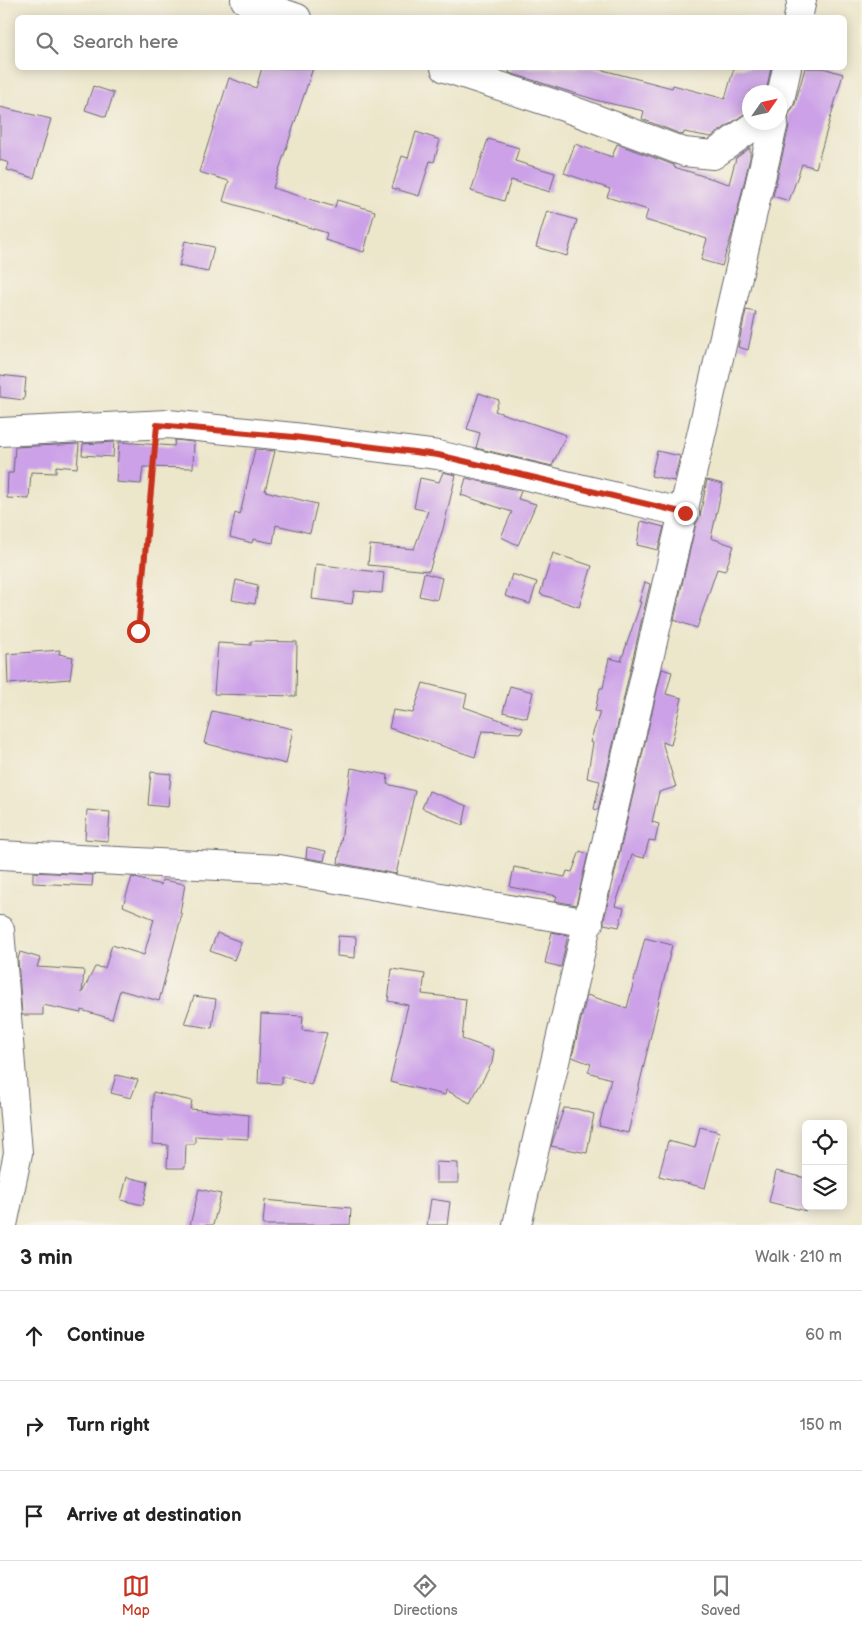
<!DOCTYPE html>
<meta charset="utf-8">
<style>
:root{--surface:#fff;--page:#f2f2f2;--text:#222;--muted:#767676;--line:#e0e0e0;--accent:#c8321e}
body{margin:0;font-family:"Balsamiq Sans",sans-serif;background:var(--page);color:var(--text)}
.controls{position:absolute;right:15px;bottom:15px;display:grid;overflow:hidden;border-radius:8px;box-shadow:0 2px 12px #0003}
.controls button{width:45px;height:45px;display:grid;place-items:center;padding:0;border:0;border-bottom:1px solid var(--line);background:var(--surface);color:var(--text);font:25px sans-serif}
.compass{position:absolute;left:742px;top:85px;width:45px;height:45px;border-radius:50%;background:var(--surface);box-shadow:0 2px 12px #0003;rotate:56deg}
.stop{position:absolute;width:15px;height:15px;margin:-11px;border:4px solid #c8321e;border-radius:50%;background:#fff}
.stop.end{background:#c8321e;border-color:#fff;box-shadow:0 1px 5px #0008}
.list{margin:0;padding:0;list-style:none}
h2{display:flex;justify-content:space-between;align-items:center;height:65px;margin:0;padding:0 20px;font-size:21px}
h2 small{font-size:16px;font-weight:400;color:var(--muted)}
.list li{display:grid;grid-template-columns:32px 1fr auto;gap:15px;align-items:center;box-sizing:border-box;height:90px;padding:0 20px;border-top:1px solid var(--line)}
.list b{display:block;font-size:19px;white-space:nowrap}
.list em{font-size:16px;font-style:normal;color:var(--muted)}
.icon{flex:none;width:28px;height:28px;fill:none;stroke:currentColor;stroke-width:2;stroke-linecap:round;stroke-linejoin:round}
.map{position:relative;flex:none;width:862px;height:1225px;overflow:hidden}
.search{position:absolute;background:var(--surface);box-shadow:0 2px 12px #0003;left:15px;right:15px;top:15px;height:55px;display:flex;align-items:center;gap:12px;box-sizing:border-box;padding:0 18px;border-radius:8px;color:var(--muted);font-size:19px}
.sheet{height:335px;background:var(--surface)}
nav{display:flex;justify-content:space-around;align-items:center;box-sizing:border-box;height:70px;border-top:1px solid var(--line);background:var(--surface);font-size:14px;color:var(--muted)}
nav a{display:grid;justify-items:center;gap:2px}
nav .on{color:var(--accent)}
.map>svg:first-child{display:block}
.building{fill:#cca1e8}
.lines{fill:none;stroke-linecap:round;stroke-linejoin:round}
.minor-casing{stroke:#69676d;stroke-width:30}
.path{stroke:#69676d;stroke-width:3;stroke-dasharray:4 4;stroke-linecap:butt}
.minor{stroke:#fff;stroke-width:28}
.route{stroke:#c8321e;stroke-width:6}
</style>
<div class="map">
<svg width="862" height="1225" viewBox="0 0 862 1225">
<rect width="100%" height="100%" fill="#f7f3e8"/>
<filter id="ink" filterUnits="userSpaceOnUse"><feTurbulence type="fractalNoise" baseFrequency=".02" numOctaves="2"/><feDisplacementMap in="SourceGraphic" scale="10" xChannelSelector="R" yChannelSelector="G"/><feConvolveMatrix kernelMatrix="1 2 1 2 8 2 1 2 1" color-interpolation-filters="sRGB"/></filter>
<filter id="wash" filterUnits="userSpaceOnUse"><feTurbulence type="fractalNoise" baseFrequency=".0096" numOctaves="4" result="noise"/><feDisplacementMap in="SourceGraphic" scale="20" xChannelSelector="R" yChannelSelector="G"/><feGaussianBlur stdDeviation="1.12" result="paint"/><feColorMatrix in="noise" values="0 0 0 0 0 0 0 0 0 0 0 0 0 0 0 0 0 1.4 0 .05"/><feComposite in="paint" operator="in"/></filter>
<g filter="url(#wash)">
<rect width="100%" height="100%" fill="#ece6cb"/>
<g id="blocks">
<!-- building -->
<g class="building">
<polygon points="262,68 313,68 273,188 335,207 337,200 375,211 364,252 325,240 327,233 223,201 229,181 199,172 229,78 256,88"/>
<polygon points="510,68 595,68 672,88 673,85 725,99 734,68 771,68 766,92 750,92 750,110 711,137 684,132 683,135 642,119 644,111 599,101 526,78 509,73"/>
<polygon points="805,68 823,68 843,74 816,168 802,164 789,201 773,196 789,126 788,116 795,104"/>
<polygon points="93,86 114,93 106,117 85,110"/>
<polygon points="0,107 51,119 34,178 7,170 9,163 0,160"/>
<polygon points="416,132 440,140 434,162 430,161 419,196 392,188 402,156 408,158"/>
<polygon points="488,139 519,148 515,161 555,173 550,192 511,180 504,201 471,191"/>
<polygon points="575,144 612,157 617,144 674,165 674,167 729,184 736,158 750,148 750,158 732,234 722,266 701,260 707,239 645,220 648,210 607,197 610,189 564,173"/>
<polygon points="547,211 577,220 567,256 536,247"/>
<polygon points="185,241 214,247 208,272 179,266"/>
<polygon points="746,310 756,312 748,350 738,347"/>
<polygon points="0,375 26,378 24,400 0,397"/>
<polygon points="479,393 499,400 495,411 566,435 552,466 476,448 480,433 467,429"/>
<polygon points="175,440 194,442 193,468 143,467 141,484 116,482 119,442 174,446"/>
<polygon points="114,442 113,457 82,455 83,444"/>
<polygon points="79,444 77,468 56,466 56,473 31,472 29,499 7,498 8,473 13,473 15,447"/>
<polygon points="255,449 275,451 265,491 317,504 310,533 276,525 273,543 253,539 252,543 230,537 235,513 240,515"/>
<polygon points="657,451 680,456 674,481 651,476"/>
<polygon points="443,472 456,475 443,529 429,571 368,565 370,545 414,549 428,511 414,508 420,478 439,482"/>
<polygon points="466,478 521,491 518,499 536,504 518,545 501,537 512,512 461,495"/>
<polygon points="707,480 723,484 711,538 734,546 725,571 717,569 697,628 674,620 696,523 700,516"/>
<polygon points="641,521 664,527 658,550 637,545"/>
<polygon points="553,553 592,566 579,607 540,594"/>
<polygon points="316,564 384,573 382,593 354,591 352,604 312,599"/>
<polygon points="424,573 442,578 437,600 419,596"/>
<polygon points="512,574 537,582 530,604 505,596"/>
<polygon points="236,580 258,585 255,604 232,600"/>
<polygon points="645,582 650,584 598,810 594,809 600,781 587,778 593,743 590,742 600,712 595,711 600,688 603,688 609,658 621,661 641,602 639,602"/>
<polygon points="251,641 297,642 296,696 214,694 218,643 251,645"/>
<polygon points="60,650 59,654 73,657 70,679 8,684 7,654"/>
<polygon points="662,669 672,672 666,694 682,698 671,745 662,742 676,787 659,792 652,822 659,824 655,841 649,840 644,858 632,855 615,906 624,908 619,927 604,924 604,920"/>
<polygon points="423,683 467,694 464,707 523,728 521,733 482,731 475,757 389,728 393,710 413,713"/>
<polygon points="510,686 533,692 527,718 503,712"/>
<polygon points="212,711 293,729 286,764 204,743"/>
<polygon points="351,768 388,775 387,784 415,791 396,874 338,863"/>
<polygon points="151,772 171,774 168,807 148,805"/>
<polygon points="429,791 467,806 463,825 422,808"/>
<polygon points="87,810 110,812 108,841 85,839"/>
<polygon points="307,847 326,851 324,861 306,858"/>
<polygon points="580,851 588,854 576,905 555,901 557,896 510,887 514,867 565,877 567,871 572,872"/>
<polygon points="33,872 93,875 92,886 33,883"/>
<polygon points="132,877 161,885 162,880 185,884 180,913 182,914 159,1001 120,990 112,1019 81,1010 81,1013 43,1005 43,1015 22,1015 18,959 20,952 40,958 37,967 84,970 82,993 95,967 105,968 112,945 144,955 154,919 123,906"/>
<polygon points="552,932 568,935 561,967 545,963"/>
<polygon points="217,933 241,942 234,960 210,951"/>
<polygon points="338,936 356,937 355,958 337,956"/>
<polygon points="645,938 672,945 628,1133 599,1126 611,1079 588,1072 591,1064 572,1057 587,995 627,1008"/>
<polygon points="392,969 425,974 422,994 466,999 462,1039 494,1050 492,1063 470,1103 446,1090 445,1095 390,1082 408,1005 388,1001"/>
<polygon points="194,996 216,999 212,1028 184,1024"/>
<polygon points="261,1014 303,1016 302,1030 327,1033 311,1085 282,1076 282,1084 258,1083"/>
<polygon points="116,1075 138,1080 131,1098 111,1093"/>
<polygon points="153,1092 192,1101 190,1109 249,1115 248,1139 195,1136 195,1144 186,1144 185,1168 167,1168 168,1145 152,1144"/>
<polygon points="564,1108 577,1109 594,1114 587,1153 551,1146"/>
<polygon points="700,1127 720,1132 705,1188 659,1176 668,1141 695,1148"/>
<polygon points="436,1162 458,1163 458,1183 436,1183"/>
<polygon points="776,1171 806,1178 806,1211 769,1202"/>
<polygon points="127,1177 148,1182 143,1205 121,1200"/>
<polygon points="199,1189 221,1194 213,1225 190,1225"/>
<polygon points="431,1199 450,1202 447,1225 427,1225"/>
<polygon points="265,1200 351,1208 350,1225 263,1225"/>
</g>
</g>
</g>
<g filter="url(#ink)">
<use href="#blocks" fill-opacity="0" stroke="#69676d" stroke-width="1"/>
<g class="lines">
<defs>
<g id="minor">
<polyline points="245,0 297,18"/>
<polyline points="798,18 802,0"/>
<polyline points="445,68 564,107 684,152 713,155 759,122"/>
<polyline points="780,100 787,68"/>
<polyline points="0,432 168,424 294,437 438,455 685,513"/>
<polyline points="0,855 279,869 589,923"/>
<polyline points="0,930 18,1153 3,1225"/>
<polyline points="517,1225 774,122"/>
</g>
</defs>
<!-- minor casing -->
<use href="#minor" class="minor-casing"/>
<!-- path -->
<polyline class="path" points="138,631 155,450"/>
<!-- minor -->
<use href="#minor" class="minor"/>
</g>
</g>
<g class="lines" filter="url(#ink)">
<!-- route -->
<polyline class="route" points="138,631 157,425 294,437 438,455 685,513"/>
</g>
</svg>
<div class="controls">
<button><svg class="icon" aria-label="locate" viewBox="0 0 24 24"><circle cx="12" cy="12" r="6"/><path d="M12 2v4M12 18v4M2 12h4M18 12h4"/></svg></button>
<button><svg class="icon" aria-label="layers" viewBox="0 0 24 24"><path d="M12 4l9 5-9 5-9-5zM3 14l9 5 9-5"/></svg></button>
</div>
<svg class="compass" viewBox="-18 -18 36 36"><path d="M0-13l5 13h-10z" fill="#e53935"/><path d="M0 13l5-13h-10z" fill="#767676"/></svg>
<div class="stop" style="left:138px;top:631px"></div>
<div class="stop end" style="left:685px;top:513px"></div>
<div class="search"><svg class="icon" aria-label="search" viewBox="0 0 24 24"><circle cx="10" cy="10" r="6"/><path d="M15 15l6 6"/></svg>Search here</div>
</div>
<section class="sheet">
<h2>3 min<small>Walk · 210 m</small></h2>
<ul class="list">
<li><svg class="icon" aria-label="ahead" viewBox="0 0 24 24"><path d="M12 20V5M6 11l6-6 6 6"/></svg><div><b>Continue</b></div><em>60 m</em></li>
<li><svg class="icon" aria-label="right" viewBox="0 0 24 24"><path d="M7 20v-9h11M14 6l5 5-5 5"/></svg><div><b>Turn right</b></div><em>150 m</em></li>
<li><svg class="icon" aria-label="arrive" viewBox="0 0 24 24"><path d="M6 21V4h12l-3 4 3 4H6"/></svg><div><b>Arrive at destination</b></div></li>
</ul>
</section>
<nav>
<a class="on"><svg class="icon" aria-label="map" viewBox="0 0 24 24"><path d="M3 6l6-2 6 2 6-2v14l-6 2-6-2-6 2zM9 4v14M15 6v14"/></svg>Map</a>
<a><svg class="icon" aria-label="directions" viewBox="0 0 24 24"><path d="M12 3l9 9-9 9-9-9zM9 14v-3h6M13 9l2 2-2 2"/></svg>Directions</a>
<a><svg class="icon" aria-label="saved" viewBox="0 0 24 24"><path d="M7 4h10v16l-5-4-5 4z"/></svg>Saved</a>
</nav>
